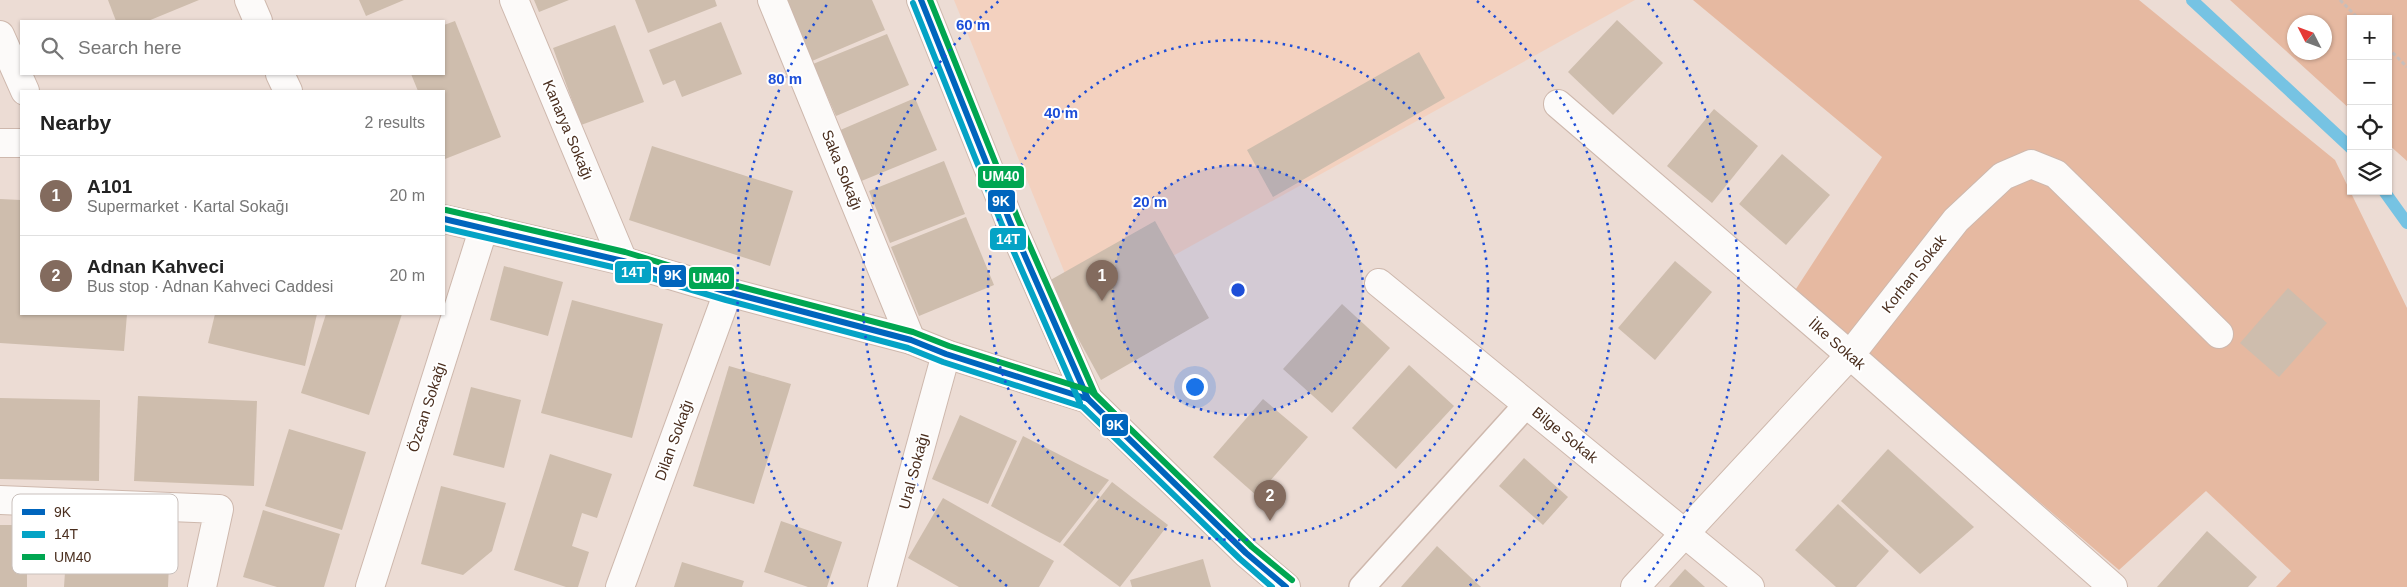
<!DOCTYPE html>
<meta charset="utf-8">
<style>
:root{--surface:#fff;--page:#f2f2f2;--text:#222;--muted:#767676;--line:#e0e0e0;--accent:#836b5e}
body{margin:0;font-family:Helvetica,sans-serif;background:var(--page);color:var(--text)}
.controls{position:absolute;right:15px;top:15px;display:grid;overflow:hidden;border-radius:0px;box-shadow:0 1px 4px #0004}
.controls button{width:45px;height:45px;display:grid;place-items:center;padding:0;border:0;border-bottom:1px solid var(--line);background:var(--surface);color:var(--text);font:25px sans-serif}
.compass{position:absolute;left:2287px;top:15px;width:45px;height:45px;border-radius:50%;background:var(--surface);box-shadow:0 1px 4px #0004;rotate:312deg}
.you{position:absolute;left:1194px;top:386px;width:18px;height:18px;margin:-12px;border:4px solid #fff;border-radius:50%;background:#1a73e8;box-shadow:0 0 0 8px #1a73e833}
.badge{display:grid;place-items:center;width:32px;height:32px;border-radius:50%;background:var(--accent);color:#fff;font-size:16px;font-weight:700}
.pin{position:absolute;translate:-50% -41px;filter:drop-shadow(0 1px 2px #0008)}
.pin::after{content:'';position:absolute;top:26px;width:18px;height:15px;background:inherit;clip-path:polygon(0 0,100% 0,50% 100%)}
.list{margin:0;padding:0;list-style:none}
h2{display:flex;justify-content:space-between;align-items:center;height:65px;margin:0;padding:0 20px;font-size:21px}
h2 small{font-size:16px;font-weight:400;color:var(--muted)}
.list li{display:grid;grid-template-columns:32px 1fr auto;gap:15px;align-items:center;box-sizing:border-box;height:80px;padding:0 20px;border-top:1px solid var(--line)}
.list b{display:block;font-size:19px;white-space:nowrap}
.list p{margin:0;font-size:16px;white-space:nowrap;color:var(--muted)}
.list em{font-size:16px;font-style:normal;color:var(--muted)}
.icon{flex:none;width:28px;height:28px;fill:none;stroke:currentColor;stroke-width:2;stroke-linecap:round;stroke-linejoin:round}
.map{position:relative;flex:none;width:2407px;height:587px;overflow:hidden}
.search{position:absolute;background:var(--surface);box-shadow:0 1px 4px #0004;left:20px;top:20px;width:425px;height:55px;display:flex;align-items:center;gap:12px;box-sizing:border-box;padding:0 18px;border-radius:0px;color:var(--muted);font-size:19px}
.panel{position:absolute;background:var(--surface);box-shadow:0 1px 4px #0004;left:20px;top:90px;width:425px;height:225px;border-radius:0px}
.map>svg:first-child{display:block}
.built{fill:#f3d1bf}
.green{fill:#e6b9a1;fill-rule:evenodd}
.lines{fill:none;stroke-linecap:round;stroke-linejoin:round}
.stream{stroke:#76c3e3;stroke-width:12}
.building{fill:#cebdad}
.lane-casing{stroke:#ceb8ad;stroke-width:28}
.street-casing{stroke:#ceb8ad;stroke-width:30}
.secondary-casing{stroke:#ceb8ad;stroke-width:30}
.path{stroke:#c7beba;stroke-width:3;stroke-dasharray:4 2.5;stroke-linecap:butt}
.lane{stroke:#fcfaf9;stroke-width:25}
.street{stroke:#fcfaf9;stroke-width:28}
.secondary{stroke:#fcfaf9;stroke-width:28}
.bus-1-casing{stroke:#fff;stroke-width:10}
.bus-2-casing{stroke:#fff;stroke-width:10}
.bus-3-casing{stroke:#fff;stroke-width:10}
.bus-1{stroke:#0065bd;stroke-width:6}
.bus-2{stroke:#04a3c5;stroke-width:6}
.bus-3{stroke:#00a651;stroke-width:6}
.ring{fill:none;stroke:#1d4ed8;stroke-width:2.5;stroke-dasharray:2.5 5}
.labels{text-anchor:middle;stroke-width:4;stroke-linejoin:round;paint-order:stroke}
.street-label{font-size:15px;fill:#4a2e1e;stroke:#fff}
.key{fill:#fff;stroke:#c9c0bc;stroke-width:1}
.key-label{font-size:14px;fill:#4a2e1e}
.centre{fill:#1d4ed8;stroke:#fff;stroke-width:2.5}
.ring-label{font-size:15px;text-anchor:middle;font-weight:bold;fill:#1d4ed8;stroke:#fff;stroke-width:4;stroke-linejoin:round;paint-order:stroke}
.line-badge{stroke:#fff;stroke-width:2}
.badge-label{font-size:14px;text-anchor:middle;font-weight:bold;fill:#fff}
</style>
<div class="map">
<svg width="2407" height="587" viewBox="0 0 2407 587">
<rect width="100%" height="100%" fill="#ecdcd4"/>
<!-- built -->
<polygon class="built" points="954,0 1635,0 1079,308"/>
<!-- green -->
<g class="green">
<polygon points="1693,0 2139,0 2335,160 2407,308 2407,587 2276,587 2291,571 2206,491 2119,570 1794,292 1882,157"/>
<path d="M2230,0h177v161l-19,-17v-125h-37v91zM2294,22h30v30h-30z"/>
</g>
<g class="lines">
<!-- stream -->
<g class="stream">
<polyline points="2192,0 2351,148"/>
<polyline points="2384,191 2407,223"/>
</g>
</g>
<!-- building -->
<g class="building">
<polygon points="108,0 199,0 148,21 116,21"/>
<polygon points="359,0 404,0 366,16"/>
<polygon points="534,0 569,0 539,12"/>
<polygon points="635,0 715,0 717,6 648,33"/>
<polygon points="786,0 872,0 885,30 812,61"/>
<polygon points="1617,20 1663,63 1613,115 1568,72"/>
<polygon points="455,21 501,137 445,159 444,91 418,91 411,74 444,74 444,25"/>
<polygon points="721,22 742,74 682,97 675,80 663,85 649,50"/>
<polygon points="615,25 644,102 581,125 553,48"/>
<polygon points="887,34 909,85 836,116 813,64"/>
<polygon points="1419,52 1445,98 1273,197 1247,150"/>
<polygon points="915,98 937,150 859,182 838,131"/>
<polygon points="1714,109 1758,146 1712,203 1667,166"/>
<polygon points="652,146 793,191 770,266 629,220"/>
<polygon points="1782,154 1830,195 1786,245 1739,204"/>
<polygon points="944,161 965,214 890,243 869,191"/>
<polygon points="0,199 21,200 21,314 127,314 124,351 0,343"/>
<polygon points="966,217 994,285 919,316 891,247"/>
<polygon points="1155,221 1209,318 1101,380 1047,282"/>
<polygon points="1675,261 1712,292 1655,360 1618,328"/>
<polygon points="504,266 563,282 548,336 490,320"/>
<polygon points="2288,288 2327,323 2279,377 2240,343"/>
<polygon points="572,300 663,324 632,438 541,413"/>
<polygon points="1342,304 1390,348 1332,413 1283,369"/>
<polygon points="215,314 317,314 305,366 208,343"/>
<polygon points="326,314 402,314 369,415 301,393"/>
<polygon points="1409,365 1454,406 1396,469 1352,428"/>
<polygon points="729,366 791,384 754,504 693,486"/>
<polygon points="471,387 521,400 504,468 453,455"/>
<polygon points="138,396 257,401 254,486 134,481"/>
<polygon points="0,398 100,400 99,481 0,479"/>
<polygon points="1263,399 1308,437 1257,496 1213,457"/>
<polygon points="960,415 1017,441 988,504 932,479"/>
<polygon points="289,429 366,452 342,530 265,506"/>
<polygon points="1023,436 1109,480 1060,543 991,506"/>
<polygon points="1888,449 1974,527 1920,574 1841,501"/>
<polygon points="550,454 612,474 597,518 582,513 572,546 589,552 578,587 566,587 514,570"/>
<polygon points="1524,458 1568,497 1543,525 1499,486"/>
<polygon points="1112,482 1168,525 1120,587 1063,545"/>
<polygon points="441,486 506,503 492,551 463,575 421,564"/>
<polygon points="943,498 1054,561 1039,587 959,587 908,558"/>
<polygon points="1838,504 1889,551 1856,587 1836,587 1795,550"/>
<polygon points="263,510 340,534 324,587 277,587 243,577"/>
<polygon points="781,521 842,542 827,587 808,587 764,572"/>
<rect x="0" y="525" width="27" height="62"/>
<polygon points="2207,531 2257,577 2248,587 2157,587"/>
<polygon points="137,540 170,541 168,587 64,587 67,542 94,543 93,560 136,562"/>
<polygon points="1437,546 1481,587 1401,587"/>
<polygon points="1203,559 1211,587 1132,587 1130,580"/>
<polygon points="682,562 744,581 742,587 674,587"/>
<polygon points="1685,569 1705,587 1669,587"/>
</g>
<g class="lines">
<defs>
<polyline id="lane" points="1362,587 1527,404"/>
<g id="street">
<polyline points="249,0 258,21"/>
<polyline points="514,0 623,261"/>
<polyline points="772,0 911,340"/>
<polyline points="280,74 288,91"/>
<polyline points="1558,104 1850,355 2113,587"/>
<polyline points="1379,283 1750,587"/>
<polyline points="0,500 219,509 202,587"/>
<polyline points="370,587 484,227"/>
<polyline points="620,587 728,292"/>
<polyline points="882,587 946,354"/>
<polyline points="1635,587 1850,355 1956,220 2003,176 2031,164 2056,174 2219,334"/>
</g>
<g id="secondary">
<polyline points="921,0 1010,222 1088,399"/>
<polyline points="0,35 25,91"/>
<polyline points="0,143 21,143"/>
<polyline points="444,219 623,261 728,292 911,340 946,354 1088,399 1246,553 1286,587"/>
</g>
</defs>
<!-- lane casing -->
<use href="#lane" class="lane-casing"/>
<!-- street casing -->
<use href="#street" class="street-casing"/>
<!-- secondary casing -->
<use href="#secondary" class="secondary-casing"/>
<!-- path -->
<g class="path">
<polyline points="2340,0 2359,19"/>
<polyline points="2388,48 2407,67"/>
</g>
<!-- lane -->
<use href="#lane" class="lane"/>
<!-- street -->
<use href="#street" class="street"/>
<!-- secondary -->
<use href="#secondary" class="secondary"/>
<defs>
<g id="bus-1">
<polyline points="921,0 1010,222 1088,399"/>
<polyline points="444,219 623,261 728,292 911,340 946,354 1088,399 1246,553 1286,587"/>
</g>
<g id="bus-2">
<polyline points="913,3 1002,225 1080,403"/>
<polyline points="444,228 621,269 726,300 908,348 943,362 1083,407 1240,559 1272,587"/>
</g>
<g id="bus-3">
<polyline points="930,0 1018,219 1095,394 1115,414"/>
<polyline points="446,210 625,252 730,284 913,332 949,346 1091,391 1252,547 1292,580"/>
</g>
</defs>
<!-- bus-1 casing -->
<use href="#bus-1" class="bus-1-casing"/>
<!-- bus-2 casing -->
<use href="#bus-2" class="bus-2-casing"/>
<!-- bus-3 casing -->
<use href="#bus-3" class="bus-3-casing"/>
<!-- bus-1 -->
<use href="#bus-1" class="bus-1"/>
<!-- bus-2 -->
<use href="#bus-2" class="bus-2"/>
<!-- bus-3 -->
<use href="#bus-3" class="bus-3"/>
</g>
<!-- distance rings -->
<circle cx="1238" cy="290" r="125" fill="#1d4ed8" fill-opacity=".12"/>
<g class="ring">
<circle cx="1238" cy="290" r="125"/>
<circle cx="1238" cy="290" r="250"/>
<path d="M1007 586A375 375 0 0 1 999 1M1477 1A375 375 0 0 1 1469 586"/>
<path d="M833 584A500 500 0 0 1 828 3M1648 3A500 500 0 0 1 1643 584"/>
</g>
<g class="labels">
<!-- street labels -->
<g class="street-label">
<text transform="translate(568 130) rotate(67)" y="5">Kanarya Sokağı</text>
<text transform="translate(842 170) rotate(68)" y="5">Saka Sokağı</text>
<text transform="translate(1914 274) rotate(-52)" y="5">Korhan Sokak</text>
<text transform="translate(1837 344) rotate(41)" y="5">İlke Sokak</text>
<text transform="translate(427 407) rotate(-72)" y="5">Özcan Sokağı</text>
<text transform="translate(1565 435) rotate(39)" y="5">Bilge Sokak</text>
<text transform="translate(674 440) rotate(-70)" y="5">Dilan Sokağı</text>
<text transform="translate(914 471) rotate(-75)" y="5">Ural Sokağı</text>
</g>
</g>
<!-- legend -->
<rect x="12" y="494" width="166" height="80" rx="8" class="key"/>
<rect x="22" y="509" width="23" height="6" fill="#0065bd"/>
<rect x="22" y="531" width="23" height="7" fill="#04a3c5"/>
<rect x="22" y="554" width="23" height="6" fill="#00a651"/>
<g class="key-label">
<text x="54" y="517">9K</text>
<text x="54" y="539">14T</text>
<text x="54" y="562">UM40</text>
</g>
<circle cx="1238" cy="290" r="8" class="centre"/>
<g class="ring-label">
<text x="973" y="30">60 m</text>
<text x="785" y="84">80 m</text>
<text x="1061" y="118">40 m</text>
<text x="1150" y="207">20 m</text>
</g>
<g class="line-badge">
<rect x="977" y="165" width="48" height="24" rx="5" fill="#00a651"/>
<rect x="987" y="189" width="29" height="24" rx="5" fill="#0065bd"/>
<rect x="989" y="227" width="38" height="24" rx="5" fill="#04a3c5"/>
<rect x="614" y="260" width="38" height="24" rx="5" fill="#04a3c5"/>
<rect x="658" y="264" width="29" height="24" rx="5" fill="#0065bd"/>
<rect x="688" y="266" width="47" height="24" rx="5" fill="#00a651"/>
<rect x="1101" y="413" width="28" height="24" rx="5" fill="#0065bd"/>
</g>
<g class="badge-label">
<text x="1001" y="181">UM40</text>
<text x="1001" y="206">9K</text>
<text x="1008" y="244">14T</text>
<text x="633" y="277">14T</text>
<text x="673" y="280">9K</text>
<text x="711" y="283">UM40</text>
<text x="1115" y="430">9K</text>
</g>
</svg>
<div class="controls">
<button>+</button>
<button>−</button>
<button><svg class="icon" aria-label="locate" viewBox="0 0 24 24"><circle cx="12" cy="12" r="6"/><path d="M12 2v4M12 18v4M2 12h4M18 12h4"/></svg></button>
<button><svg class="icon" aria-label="layers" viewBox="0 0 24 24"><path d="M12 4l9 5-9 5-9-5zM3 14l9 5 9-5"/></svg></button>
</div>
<svg class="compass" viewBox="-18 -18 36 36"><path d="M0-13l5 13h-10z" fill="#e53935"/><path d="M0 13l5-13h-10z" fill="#767676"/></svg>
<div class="you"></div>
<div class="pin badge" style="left:1102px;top:301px">1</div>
<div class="pin badge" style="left:1270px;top:521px">2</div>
<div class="search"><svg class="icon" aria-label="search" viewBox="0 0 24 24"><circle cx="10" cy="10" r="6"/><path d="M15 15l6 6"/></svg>Search here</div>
<section class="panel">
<h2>Nearby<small>2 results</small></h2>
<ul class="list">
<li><span class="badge">1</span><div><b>A101</b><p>Supermarket · Kartal Sokağı</p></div><em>20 m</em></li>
<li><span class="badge">2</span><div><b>Adnan Kahveci</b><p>Bus stop · Adnan Kahveci Caddesi</p></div><em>20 m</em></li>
</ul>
</section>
</div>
